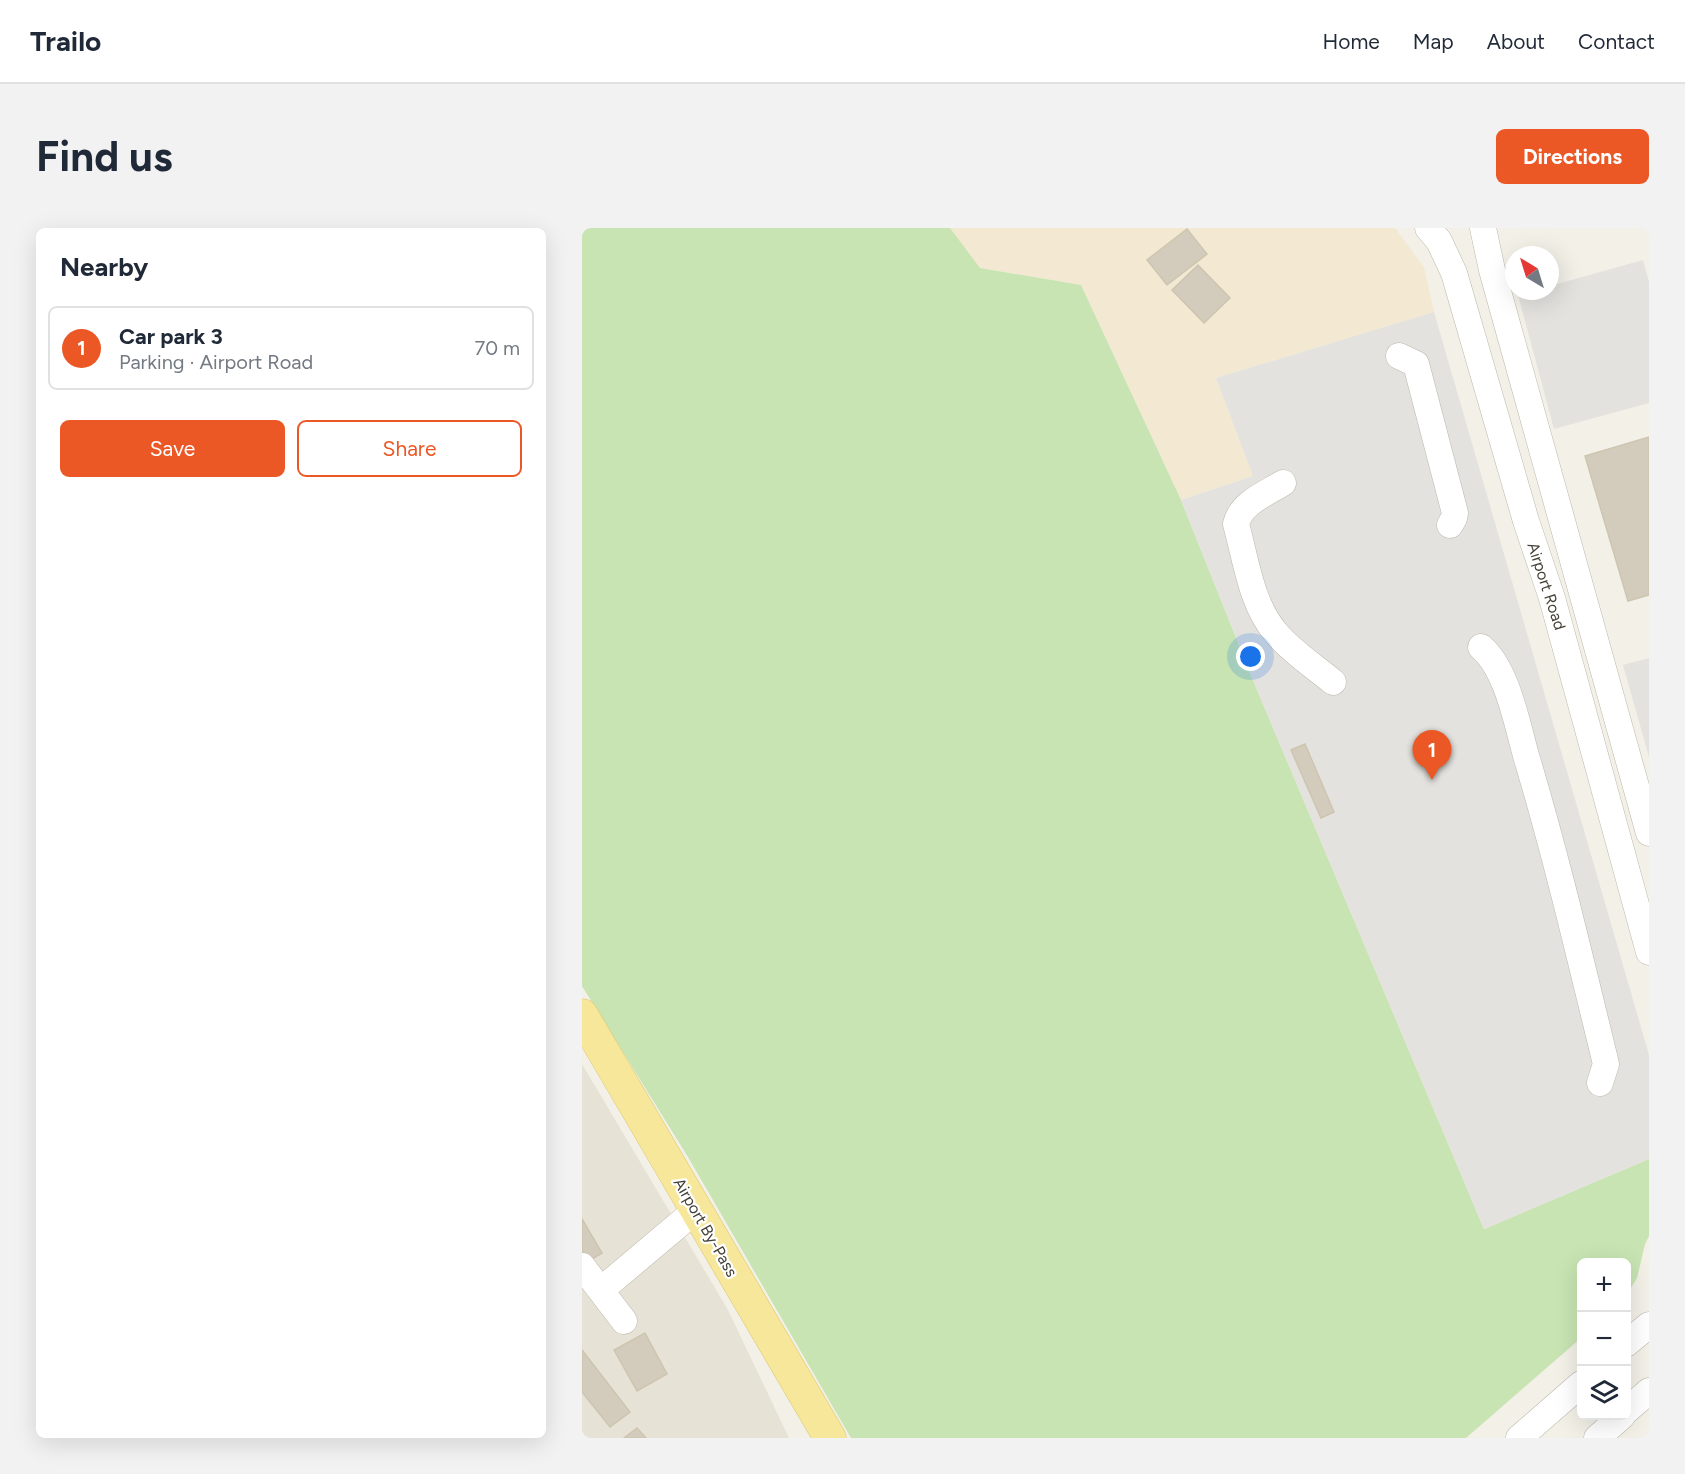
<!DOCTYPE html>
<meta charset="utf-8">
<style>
:root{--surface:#fff;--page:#f2f2f3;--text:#1f2937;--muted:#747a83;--line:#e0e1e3;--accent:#eb5825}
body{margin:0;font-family:Figtree,sans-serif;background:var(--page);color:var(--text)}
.controls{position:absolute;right:18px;bottom:18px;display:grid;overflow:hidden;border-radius:9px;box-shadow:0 6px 24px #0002}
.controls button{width:54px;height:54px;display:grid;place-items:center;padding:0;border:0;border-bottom:2px solid var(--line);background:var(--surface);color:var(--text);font:30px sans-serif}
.compass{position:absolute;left:923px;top:18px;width:54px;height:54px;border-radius:50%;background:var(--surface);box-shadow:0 6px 24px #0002;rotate:322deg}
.you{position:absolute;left:669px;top:429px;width:21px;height:21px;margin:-15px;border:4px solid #fff;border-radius:50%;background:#1a73e8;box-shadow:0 0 0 9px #1a73e833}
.badge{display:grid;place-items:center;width:39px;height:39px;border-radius:50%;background:var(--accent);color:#fff;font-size:20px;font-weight:700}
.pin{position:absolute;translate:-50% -50px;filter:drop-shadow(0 2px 3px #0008)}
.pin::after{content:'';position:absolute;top:32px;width:21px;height:18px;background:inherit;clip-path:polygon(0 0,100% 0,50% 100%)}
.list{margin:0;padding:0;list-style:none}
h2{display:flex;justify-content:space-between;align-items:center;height:78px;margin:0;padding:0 24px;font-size:26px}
h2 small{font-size:20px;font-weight:400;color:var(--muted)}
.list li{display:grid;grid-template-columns:39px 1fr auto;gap:18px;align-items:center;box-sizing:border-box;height:84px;margin:0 12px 12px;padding:0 12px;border:2px solid var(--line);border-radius:9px}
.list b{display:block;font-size:22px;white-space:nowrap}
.list p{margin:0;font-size:20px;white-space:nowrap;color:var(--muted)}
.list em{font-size:20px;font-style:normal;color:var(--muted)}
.actions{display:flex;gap:12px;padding:18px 24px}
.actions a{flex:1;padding:14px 0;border:2px solid var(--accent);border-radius:9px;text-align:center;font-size:21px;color:var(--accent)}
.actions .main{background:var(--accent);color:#fff}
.icon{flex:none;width:33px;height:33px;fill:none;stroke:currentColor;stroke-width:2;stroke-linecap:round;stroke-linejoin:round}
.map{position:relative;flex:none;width:1067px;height:1210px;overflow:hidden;border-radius:9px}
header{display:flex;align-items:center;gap:36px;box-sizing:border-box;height:84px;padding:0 30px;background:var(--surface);border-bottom:2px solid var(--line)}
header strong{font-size:28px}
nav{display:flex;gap:33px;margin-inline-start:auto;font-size:21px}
.intro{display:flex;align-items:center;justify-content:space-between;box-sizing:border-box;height:144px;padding:0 36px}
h1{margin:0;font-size:42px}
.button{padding:15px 27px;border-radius:9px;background:var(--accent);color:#fff;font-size:21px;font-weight:700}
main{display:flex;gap:36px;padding:0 36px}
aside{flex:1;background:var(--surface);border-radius:9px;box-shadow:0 6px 24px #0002}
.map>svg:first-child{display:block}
.residential{fill:#e6e2d5}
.commercial{fill:#f3e9d3}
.green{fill:#c8e4b2}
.parking{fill:#e3e2de}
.building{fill:#d3ccbd;stroke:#cdc5b0;stroke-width:1.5}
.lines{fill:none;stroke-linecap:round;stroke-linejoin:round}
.minor-casing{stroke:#bdb8aa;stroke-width:27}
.major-casing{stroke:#dbc66c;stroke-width:33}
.minor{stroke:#fff;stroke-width:26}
.major{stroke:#f7e79b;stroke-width:32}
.labels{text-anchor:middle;stroke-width:4.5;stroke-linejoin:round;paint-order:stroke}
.street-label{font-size:16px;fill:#444036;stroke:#fff}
</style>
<header>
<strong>Trailo</strong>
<nav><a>Home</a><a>Map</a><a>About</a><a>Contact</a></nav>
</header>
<div class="intro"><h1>Find us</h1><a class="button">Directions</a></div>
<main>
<aside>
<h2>Nearby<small></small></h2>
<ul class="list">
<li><span class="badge">1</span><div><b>Car park 3</b><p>Parking · Airport Road</p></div><em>70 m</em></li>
</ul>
<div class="actions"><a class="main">Save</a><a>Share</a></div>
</aside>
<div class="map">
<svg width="1067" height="1210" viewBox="0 0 1067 1210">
<rect width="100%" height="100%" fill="#f2f0e7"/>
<!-- residential -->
<polygon class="residential" points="0,836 146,1082 207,1210 0,1210"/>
<!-- commercial -->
<polygon class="commercial" points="368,0 813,0 842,39 852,84 634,150 671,248 599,272 499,57 397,40"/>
<!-- green -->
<polygon class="green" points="0,0 368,0 398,40 499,57 599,272 673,457 902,1001 1067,931 1067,1008 1063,1016 1055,1050 1045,1066 1044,1034 999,1034 999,1110 884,1210 269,1210 106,929 0,758"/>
<!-- parking -->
<g class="parking">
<polygon points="1061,32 1067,54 1067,175 972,201 936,67 949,63 968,63 968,58"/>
<polygon points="852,84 1067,827 1067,931 902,1001 673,457 599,272 671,248 634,150"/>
<polygon points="1067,430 1067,529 1041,437"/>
</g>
<!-- building -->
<g class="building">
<polygon points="605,1 625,26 585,57 565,32"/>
<polygon points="616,37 648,70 622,95 590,62"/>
<polygon points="1067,209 1067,367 1046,373 1003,228"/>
<polygon points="723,516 752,584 739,590 709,522"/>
<polygon points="0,991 20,1025 4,1035 0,1028"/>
<polygon points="63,1105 85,1146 55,1163 32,1122"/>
<polygon points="0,1122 48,1184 28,1199 0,1164"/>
<polygon points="55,1200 64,1210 42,1210"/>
</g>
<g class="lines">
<defs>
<g id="minor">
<polyline points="846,0 857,13 872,45 944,293 970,370 1067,724"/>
<polyline points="901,0 910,42 1067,605"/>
<polyline points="817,128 834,136 873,285 872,290 868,297"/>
<path d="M701,255c-18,11 -42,20 -47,41 10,36 15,80 40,109 16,19 39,34 57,49"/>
<path d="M899,419c27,23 36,78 46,112 30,100 54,203 79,305l-6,19"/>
<polyline points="0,1038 42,1093"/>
<polyline points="19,1062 114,982"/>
<polyline points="1044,1116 1067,1097"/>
<polyline points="1044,1183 1067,1163"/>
<polyline points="937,1210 999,1156"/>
<polyline points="1015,1210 1040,1188"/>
</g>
<polyline id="major" points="0,787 248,1210"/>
</defs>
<!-- minor casing -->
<use href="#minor" class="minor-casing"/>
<!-- major casing -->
<use href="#major" class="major-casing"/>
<!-- minor -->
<use href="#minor" class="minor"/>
<!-- major -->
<use href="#major" class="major"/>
</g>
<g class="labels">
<!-- street labels -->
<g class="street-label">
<text transform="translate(965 358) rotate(72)" y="6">Airport Road</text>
<text transform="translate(124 999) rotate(60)" y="6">Airport By-Pass</text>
</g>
</g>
</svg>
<div class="controls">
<button>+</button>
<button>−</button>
<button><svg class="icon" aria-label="layers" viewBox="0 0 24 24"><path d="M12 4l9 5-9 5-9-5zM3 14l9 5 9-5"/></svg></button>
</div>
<svg class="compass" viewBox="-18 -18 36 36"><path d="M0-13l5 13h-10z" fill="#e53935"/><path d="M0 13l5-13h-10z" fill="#747a83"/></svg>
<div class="you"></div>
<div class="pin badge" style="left:850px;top:552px">1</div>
</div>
</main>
